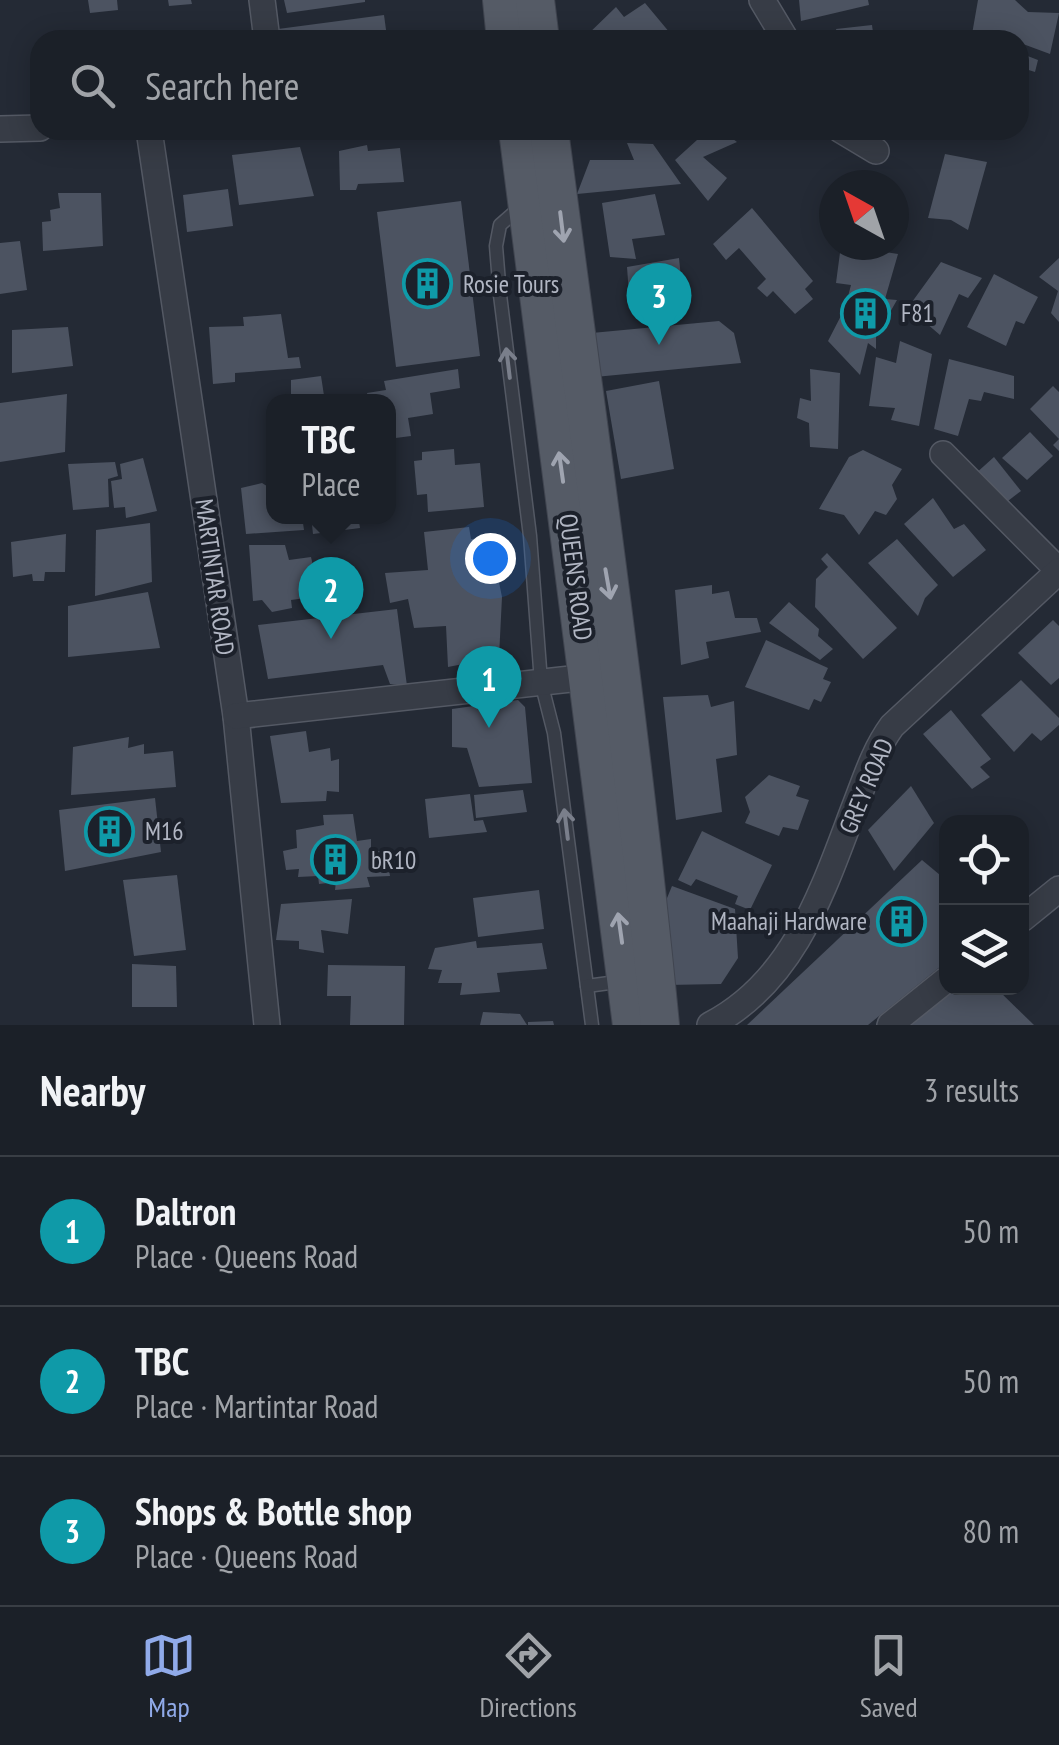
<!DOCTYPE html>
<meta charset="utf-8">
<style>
:root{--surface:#1b2028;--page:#282d34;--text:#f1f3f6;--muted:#a0a3a8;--line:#393e45;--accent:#90aae9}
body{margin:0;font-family:"PT Sans Narrow",sans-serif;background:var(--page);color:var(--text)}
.controls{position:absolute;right:30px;bottom:30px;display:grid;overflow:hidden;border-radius:20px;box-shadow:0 5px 25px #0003}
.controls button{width:90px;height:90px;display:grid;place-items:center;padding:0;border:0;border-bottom:2px solid var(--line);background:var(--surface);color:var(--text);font:50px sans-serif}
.compass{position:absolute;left:819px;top:170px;width:90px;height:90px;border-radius:50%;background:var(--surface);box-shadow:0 5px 25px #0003;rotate:320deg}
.you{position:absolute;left:490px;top:558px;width:35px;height:35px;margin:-25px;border:8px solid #fff;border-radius:50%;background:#1a73e8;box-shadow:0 0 0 15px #1a73e833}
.badge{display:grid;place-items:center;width:65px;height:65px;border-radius:50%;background:var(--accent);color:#fff;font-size:32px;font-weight:700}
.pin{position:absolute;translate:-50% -82px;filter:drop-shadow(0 2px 5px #0008)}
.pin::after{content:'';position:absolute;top:52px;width:35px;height:30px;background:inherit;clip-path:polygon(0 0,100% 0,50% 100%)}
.popup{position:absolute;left:266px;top:394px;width:130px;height:130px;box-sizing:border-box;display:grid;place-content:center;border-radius:20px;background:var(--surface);filter:drop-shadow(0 2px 8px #0005);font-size:32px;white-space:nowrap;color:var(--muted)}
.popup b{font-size:38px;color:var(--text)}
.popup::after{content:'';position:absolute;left:50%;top:100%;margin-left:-20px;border:20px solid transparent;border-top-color:var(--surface)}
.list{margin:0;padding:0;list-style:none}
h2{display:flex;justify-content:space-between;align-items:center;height:130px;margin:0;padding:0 40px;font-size:42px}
h2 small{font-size:32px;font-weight:400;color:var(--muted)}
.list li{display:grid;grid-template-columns:65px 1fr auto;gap:30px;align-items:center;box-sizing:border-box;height:150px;padding:0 40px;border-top:2px solid var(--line)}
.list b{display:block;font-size:38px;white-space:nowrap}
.list p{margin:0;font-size:32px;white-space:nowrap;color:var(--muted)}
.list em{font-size:32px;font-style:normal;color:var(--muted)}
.icon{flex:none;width:55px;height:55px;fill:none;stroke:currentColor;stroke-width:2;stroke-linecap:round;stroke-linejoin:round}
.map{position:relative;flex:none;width:1059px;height:1025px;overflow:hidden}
.search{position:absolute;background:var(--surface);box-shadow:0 5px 25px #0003;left:30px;right:30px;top:30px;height:110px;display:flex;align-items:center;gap:25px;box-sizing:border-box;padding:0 35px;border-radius:30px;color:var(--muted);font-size:38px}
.sheet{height:580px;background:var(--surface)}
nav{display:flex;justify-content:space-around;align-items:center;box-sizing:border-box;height:140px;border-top:2px solid var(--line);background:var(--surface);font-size:28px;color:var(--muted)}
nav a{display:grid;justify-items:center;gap:5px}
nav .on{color:var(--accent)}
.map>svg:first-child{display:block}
.building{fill:#4c5361}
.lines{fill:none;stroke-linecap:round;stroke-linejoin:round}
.lane-casing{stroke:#545964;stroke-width:15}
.street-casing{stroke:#545964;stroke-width:28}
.primary-casing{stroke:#404550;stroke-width:40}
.lane{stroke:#373c46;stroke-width:12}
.street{stroke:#373c46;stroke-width:25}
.primary{stroke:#555b66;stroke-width:38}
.oneway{stroke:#9fa4b0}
.oneway2{stroke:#7a7f8b}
.labels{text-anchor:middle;stroke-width:8;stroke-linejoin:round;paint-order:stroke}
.poi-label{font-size:25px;fill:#b1b6c3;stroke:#1c212b;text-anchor:start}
.street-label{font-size:25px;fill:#b1b6c3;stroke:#1c212b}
</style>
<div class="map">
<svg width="1059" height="1025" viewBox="0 0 1059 1025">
<rect width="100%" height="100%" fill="#242a35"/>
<!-- building -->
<g class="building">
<polygon points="88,0 117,0 118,10 90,13"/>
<polygon points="168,0 191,0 192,4 169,6"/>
<polygon points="284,0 365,0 365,2 287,13"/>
<polygon points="799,0 868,0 869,5 801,21"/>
<polygon points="978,0 1015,0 1028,12 1059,13 1050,54 1023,44 1025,55 1038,60 1035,72 1019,67 1019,40 971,40"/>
<polygon points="645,3 670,33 662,40 582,40 616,7 624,17"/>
<polygon points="384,15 387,37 377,40 279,40 278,29"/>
<polygon points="872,25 874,40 839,40 836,29"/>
<polygon points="1019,91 1027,93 1020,117 1019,117"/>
<polygon points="708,130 721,130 737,142 703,157 727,178 708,201 675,160"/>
<polygon points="627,143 653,144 681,184 577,194 590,160 634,160"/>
<polygon points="367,145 368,151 400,148 404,182 358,184 356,190 340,190 339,151"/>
<polygon points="300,147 314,196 239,205 232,155"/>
<polygon points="945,154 987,162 968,230 951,220 928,218"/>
<polygon points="228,189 233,226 187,232 183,195"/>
<polygon points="58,193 101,193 103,246 43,251 42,222 51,221 50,210 60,208"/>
<polygon points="655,194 665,235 632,239 636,259 610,257 602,203"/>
<polygon points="461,201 480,356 396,367 377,212"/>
<polygon points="752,208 813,281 805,289 813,299 795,314 773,291 767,297 757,288 766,279 739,248 726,260 713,244"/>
<polygon points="20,241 27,290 0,294 0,243"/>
<polygon points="841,245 898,254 885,299 897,300 885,321 876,319 876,349 868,343 860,375 828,341 845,308 851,285 836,283"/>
<polygon points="679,258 682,288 629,294 627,267"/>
<polygon points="1059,258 1059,322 1051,313 1058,291 1039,277"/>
<polygon points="941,262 982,278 968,298 959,294 940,335 919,317 925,309 912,302"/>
<polygon points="994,274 1038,297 1024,324 1016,321 1006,346 967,327"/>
<polygon points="281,314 288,358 299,357 301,368 235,373 235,382 213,384 209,327 244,326 243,317"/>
<polygon points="719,321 734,333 741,363 595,377 581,334"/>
<polygon points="68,327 73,366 12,373 12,330"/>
<polygon points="900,341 932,354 919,426 891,420 895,408 869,406 876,357 896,363"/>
<polygon points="949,359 1014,376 1014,399 984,392 981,401 969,399 958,436 934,429"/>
<polygon points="458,369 460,388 430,393 433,414 408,418 411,436 388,439 388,402 369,402 367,393 386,390 384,381"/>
<polygon points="810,369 840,373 838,449 810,447 809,423 797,418 800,398 811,401"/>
<polygon points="321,376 325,402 291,402 291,380"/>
<polygon points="659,381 674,469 621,479 606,391"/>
<polygon points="1053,386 1059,392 1059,451 1053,445 1059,439 1030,409"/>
<polygon points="67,394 65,452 0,462 0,403"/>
<polygon points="1030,432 1053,456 1027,480 1002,458"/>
<polygon points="454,449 455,465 480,463 484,507 428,512 427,494 417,495 414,461 422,460 422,452"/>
<polygon points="863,450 902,469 892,485 897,499 886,515 875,511 859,535 844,515 819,509 849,457"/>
<polygon points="994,457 1021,491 1000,507 974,475"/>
<polygon points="143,458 157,511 126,518 125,507 114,508 111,481 122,479 120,464"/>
<polygon points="115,462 118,476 108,479 109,507 73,510 68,464"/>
<polygon points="262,483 270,488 274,516 302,516 304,530 246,534 241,488"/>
<polygon points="933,498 954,529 964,524 986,550 953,577 904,524"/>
<polygon points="311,516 358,516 360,528 313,534"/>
<polygon points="150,523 152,582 95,596 96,530"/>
<polygon points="469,527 471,539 490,538 502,597 499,657 448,667 446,626 414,628 408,599 390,603 385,573 428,570 424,532"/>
<polygon points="66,534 65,572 45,572 44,581 33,581 32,574 13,577 11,542"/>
<polygon points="897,539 938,585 925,598 918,616 868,563"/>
<polygon points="249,545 285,545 289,560 311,557 320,596 291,600 292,608 272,612 262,600 253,601"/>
<polygon points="827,553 897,628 863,659 815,607 816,579 828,567 821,559"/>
<polygon points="712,585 712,594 729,591 735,618 757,618 761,632 706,642 709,658 681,665 675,590"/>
<polygon points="148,592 160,648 68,657 68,606"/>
<polygon points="789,602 819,629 818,636 833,649 820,660 769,623"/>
<polygon points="397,609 407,686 390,684 383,665 268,679 258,625"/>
<polygon points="1053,620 1059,626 1059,678 1051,685 1018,653"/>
<polygon points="766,640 828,668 823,679 831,682 821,702 814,699 809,710 745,687"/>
<polygon points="1021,680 1059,718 1059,725 1041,741 1032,733 1014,752 981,715"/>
<polygon points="708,695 711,707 734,701 737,755 716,759 722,812 676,820 663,697"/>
<polygon points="518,700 525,707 532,783 479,787 467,748 452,747 452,709"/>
<polygon points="951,710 991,759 980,767 990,777 972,789 923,734"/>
<polygon points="306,731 309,752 330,748 331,761 339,759 339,792 327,791 326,801 281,803 270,736"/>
<polygon points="129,737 128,748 144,744 144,754 173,751 176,787 71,795 73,747"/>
<polygon points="769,775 800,786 796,796 809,800 798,830 783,827 779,836 745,823 750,812 745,797"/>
<polygon points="911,786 934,823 894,871 868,830"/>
<polygon points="523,790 527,812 476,818 474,795"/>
<polygon points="470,794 474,821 483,820 487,832 429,838 425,799"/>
<polygon points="155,798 161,852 65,871 59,810"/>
<polygon points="353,814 357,841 371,839 371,851 386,851 390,876 367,877 370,887 335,890 336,882 319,884 318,876 298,877 299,869 286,870 283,851 297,848 296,830 324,825 323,815"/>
<polygon points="702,831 772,865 750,910 735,904 738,896 696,879 691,886 678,880"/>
<polygon points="922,860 946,880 946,962 868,1025 747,1025"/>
<polygon points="177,875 186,950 134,956 123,880"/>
<polygon points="672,886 735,909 738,958 721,984 667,985 660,915"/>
<polygon points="539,890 544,929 478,937 473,898"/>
<polygon points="352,899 348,934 321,930 324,953 299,949 299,941 276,940 281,904"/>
<polygon points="476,941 477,948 542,943 547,969 497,973 500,992 460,995 462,983 438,983 442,970 428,969 435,948"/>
<polygon points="132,964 176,966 177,1007 132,1007"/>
<polygon points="328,965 405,966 404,1025 350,1025 351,996 327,996"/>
<polygon points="955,988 996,988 1034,1025 907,1025"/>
<polygon points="483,1012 520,1014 527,1025 480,1025"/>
<polygon points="553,1021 554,1025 528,1025 528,1022"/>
</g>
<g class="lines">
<defs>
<g id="lane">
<polyline points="523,205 500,225 496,246 500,295 530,536 541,682 554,733 592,1025"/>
<polyline points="587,986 624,981"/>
</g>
<g id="street">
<polyline points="262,0 267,40"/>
<polyline points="762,0 786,40"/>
<polyline points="0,129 40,128"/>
<polyline points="149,130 236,716 267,1025"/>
<polyline points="841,130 876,151"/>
<polyline points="943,454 1059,571"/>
<polyline points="236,716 589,677"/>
<polyline points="1022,919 1059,889"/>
<path d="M710,1025c83,-43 112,-132 143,-214 12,-30 20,-59 39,-85l167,-155"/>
<polyline points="890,1025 946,980"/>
</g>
<g id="primary">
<polyline points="502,0 506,40"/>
<polyline points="535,0 540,40"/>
<polyline points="518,130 632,1025"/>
<path d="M549,130c39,298 82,596 111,895"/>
</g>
</defs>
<!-- lane casing -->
<use href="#lane" class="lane-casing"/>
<!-- street casing -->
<use href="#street" class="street-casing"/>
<!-- primary casing -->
<use href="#primary" class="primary-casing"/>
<!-- lane -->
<use href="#lane" class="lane"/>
<!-- street -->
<use href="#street" class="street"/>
<!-- primary -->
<use href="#primary" class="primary"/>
</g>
<!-- one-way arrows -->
<defs><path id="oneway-shaft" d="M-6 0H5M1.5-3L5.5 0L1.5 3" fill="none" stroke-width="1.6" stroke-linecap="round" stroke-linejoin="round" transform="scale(2.5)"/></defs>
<g class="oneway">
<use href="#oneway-shaft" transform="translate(562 227) rotate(83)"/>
<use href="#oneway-shaft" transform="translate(561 467) rotate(-98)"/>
<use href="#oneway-shaft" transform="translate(608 584) rotate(80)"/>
<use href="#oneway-shaft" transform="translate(620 928) rotate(-98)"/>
</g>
<g class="oneway2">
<use href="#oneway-shaft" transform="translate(508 363) rotate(-97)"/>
<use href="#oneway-shaft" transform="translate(566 824) rotate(-97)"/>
</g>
<!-- icons -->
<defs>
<symbol id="building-ring" viewBox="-11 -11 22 22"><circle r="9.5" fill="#1c212b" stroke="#0f9aa8" stroke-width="1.5"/><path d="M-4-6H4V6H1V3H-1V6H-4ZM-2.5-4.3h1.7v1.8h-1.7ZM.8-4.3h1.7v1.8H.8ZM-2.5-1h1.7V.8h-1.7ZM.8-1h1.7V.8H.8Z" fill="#0f9aa8"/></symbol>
</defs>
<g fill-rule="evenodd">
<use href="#building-ring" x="400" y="256" width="55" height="55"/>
<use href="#building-ring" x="838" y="286" width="55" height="55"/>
<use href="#building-ring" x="82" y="804" width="55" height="55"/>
<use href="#building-ring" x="308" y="832" width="55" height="55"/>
<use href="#building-ring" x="874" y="894" width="55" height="55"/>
</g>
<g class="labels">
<!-- poi labels -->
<g class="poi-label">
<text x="463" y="293">Rosie Tours</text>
<text x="901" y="322">F81</text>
<text x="145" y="840">M16</text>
<text x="371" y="869">bR10</text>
<text x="867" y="930" text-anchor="end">Maahaji Hardware</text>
</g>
<!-- street labels -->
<g class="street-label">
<text transform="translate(215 577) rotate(82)" y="9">MARTINTAR ROAD</text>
<text transform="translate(576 577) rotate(83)" y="9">QUEENS ROAD</text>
<text transform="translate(866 786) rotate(-67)" y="9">GREY ROAD</text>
</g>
</g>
</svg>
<div class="controls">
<button><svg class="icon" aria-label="locate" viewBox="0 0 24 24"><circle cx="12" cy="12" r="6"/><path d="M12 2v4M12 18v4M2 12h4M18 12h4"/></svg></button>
<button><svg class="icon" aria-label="layers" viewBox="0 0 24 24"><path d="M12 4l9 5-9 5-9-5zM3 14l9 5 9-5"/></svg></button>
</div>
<svg class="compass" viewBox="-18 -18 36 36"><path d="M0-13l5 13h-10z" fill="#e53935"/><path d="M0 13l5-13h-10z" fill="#a0a3a8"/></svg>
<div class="you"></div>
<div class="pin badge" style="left:489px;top:728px;background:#0f9aa8">1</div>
<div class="pin badge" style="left:331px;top:639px;background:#0f9aa8">2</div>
<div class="popup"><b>TBC</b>Place</div>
<div class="pin badge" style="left:659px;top:345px;background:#0f9aa8">3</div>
<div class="search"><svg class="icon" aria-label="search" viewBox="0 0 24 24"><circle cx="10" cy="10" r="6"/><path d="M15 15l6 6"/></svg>Search here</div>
</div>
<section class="sheet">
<h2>Nearby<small>3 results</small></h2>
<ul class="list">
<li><span class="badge" style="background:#0f9aa8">1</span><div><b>Daltron</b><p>Place · Queens Road</p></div><em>50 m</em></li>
<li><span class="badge" style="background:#0f9aa8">2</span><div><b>TBC</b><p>Place · Martintar Road</p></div><em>50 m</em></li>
<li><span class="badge" style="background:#0f9aa8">3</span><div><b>Shops &amp; Bottle shop</b><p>Place · Queens Road</p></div><em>80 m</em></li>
</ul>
</section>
<nav>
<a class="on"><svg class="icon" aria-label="map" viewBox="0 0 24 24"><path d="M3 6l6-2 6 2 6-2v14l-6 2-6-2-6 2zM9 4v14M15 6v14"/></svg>Map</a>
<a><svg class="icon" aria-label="directions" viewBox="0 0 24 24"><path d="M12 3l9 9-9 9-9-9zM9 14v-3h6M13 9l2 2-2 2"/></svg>Directions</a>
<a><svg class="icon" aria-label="saved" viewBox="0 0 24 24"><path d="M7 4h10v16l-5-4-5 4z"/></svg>Saved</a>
</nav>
